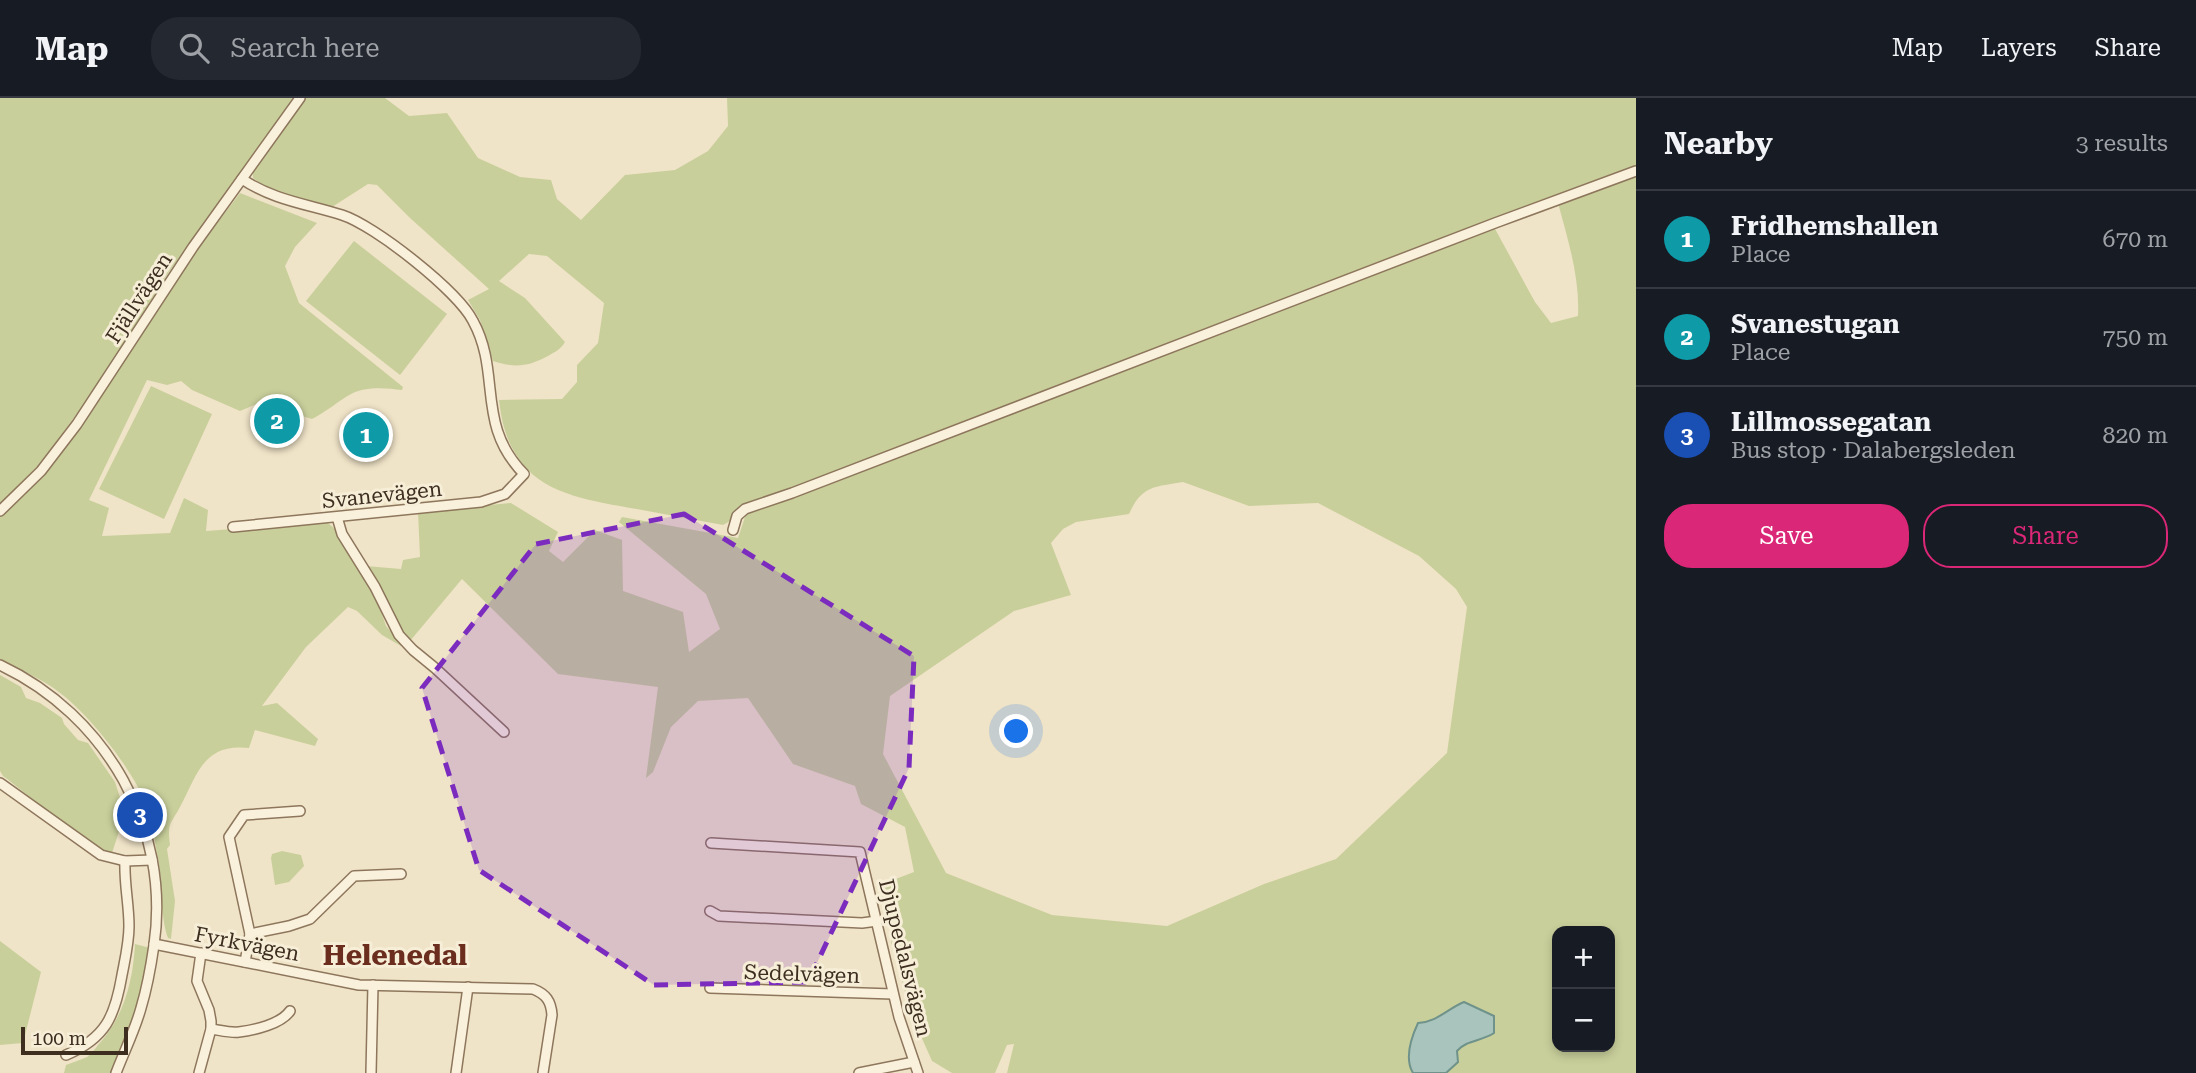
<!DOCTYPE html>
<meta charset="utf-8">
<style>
:root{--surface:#171b24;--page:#242831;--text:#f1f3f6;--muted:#9ea1a6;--line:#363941;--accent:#db2777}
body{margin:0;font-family:"Roboto Serif",serif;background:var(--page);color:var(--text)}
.controls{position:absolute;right:21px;bottom:21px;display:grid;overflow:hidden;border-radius:14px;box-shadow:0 4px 10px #0003}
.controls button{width:63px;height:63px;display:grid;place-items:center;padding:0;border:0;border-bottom:2px solid var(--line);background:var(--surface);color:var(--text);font:35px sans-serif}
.scale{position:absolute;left:21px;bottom:18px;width:107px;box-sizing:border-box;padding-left:7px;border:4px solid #3d2e20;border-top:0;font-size:19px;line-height:24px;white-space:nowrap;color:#3d2e20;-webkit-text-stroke:5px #f7eed8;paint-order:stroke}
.you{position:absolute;left:1017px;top:634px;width:24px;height:24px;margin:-18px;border:5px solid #fff;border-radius:50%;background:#1a73e8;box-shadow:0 0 0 10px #1a73e833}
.badge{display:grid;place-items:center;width:46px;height:46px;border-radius:50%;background:var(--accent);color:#fff;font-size:23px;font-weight:700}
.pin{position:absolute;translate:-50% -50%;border:4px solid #fff;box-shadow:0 2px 7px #0006}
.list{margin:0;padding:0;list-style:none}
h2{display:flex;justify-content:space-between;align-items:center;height:91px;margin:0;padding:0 28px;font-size:30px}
h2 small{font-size:23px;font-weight:400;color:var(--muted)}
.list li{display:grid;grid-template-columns:46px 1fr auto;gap:21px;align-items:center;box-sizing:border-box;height:98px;padding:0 28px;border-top:2px solid var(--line)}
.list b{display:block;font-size:26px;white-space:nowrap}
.list p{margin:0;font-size:23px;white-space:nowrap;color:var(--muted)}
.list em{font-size:23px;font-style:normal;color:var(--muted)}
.actions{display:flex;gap:14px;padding:21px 28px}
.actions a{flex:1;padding:16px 0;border:2px solid var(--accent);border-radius:28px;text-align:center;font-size:24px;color:var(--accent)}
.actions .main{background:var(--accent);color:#fff}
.icon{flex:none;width:38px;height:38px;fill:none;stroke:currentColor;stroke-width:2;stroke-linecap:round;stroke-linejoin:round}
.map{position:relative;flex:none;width:1636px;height:975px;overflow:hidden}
header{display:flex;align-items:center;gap:42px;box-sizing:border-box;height:98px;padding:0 35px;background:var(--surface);border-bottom:2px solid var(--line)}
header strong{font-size:33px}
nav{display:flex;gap:38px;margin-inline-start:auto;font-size:24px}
.search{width:490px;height:63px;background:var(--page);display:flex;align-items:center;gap:18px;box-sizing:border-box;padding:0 24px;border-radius:28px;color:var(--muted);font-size:26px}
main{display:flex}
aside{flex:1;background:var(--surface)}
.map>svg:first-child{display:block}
.green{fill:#c9cf9b;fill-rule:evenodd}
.water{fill:#a9c4bc;stroke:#6f938a;stroke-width:2}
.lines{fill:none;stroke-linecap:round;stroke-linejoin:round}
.minor-casing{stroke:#8d765c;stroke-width:12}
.minor{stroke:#faf1dc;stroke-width:9}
.marked{fill:#7b2cbf;fill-opacity:0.2;stroke:#7b2cbf;stroke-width:5;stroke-dasharray:14 9;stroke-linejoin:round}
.labels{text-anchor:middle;stroke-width:6;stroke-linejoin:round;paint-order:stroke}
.street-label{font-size:21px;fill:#3d2e20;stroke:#f7eed8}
.district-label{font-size:28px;font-weight:bold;fill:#6b2e1e;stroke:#f7eed8}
</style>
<header>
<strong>Map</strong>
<div class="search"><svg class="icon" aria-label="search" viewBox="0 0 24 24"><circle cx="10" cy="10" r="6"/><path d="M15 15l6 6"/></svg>Search here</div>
<nav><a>Map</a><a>Layers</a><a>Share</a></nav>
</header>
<main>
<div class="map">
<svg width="1636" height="975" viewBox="0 0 1636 975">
<rect width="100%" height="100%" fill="#f0e4c8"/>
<!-- green -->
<g class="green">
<polygon points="0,0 294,0 169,174 98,287 51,351 36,370 0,406"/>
<path d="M306,0h79l24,18 38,-3 31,45 42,19 31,3 6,19 24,21 44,-45 50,-5 33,-19 20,-25 -1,-28h909v70l-150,53 -212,84 -526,199 -18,17 -7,4c-27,-5 -54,-10 -81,-15 -37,-7 -88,-12 -115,-41 -19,-21 -25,-43 -28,-69l63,-1 15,-17v-17l21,-22 6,-40 -57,-47 -18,-2 -30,27 26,17 40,44c-4,7 -10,10 -17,14 -21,11 -33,12 -55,5l-13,-41 -12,-20 21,-11 -79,-71 -33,-33 -9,-1 -36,23c-24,-7 -60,-13 -79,-29v-7z"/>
<path d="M1636,78v897h-190l12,-11 -1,-12 4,-4 28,-9 -4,-26 -21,-9 -53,36c1,14 -5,22 2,35h-406l7,-29 -7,1 -12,28h-43l-20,-12 -20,-45 -21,-73 5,-23 -12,-12 -4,-23 34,-13 -9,-45 -44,-23 -6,-18 -62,-22 -45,-66 -50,3 -27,26 -18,45 -7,6 12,-91 -100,-13 -96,-95 -52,62 -29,-30 5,15 15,17v3l-19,-11 -25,-24 -9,-4 -42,40 -44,59 15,-3 41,36 -3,7 -60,-16 -6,18c-45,-5 -51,25 -68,57 -10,20 -14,16 -11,40l-3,4 8,52 -4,38 -3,-1c-8,-20 -5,-55 -10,-79 -4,-20 -6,-43 -15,-62 -17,-36 -58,-88 -91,-110 -17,-11 -35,-19 -52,-28v-143l58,-59 46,-66 71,-112 65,-86 77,30 -22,24 -10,19 14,37 104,84 -1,3c-16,-2 -36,-4 -51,4 -14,8 -25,18 -39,25l-53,-16 -19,8 -48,-21 -11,-9 -14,4 -20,-5 -58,120 20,8 -7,28 68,-3 14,-35 24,12 -2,21 120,-9c13,7 29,32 40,44l35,3 2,-9 17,-3 -2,-45 93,-9 47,29 -9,19 14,11 32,-32 27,10 1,51 60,21 6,40 31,-23 -14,-35 -87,-72 3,-5 116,21 8,-24 748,-287 41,75 16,21 27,-7c2,-38 -10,-76 -20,-113zM1183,384l66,24 69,-3 101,53 37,33 11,18 -20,146 -111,106 -72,25 -97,42 -115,-11 -106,-42 -63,-119 7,-58 124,-85 57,-16 -20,-52 12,-14 13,-7 53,-8c13,-29 26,-27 54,-32zM1557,833h53v116h-53z"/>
<polygon points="354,143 447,216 400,277 306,203"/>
<polygon points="151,288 212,316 164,421 99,391"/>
<path d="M0,577l21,12 5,11 14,5 22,15 2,6 14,16 10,3 27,39 10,31 -13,40c-25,-4 -85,-60 -109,-77l-3,-5z"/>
<polygon points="282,753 301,757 304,768 289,784 275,787 271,760 272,756"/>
<polygon points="0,843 41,874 23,945 0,947"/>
<path d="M135,846l15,4 -13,62 -25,63h-48l2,-8c7,-3 15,-5 21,-8 4,-3 8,-8 11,-12 26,-28 35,-64 37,-101z"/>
</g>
<!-- water -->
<path class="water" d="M1464,904l30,14v17c-11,8 -28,7 -37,18l1,11 -12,11h-33c-9,-15 -2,-35 5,-50 19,-1 29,-14 46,-21z"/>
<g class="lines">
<defs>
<g id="minor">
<polyline points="0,413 41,373 77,326 193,149 300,0"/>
<polyline points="337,419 342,436 375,489 399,537 413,552 435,570 504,634"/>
<path d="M233,429l248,-25 24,-8 19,-20c-49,-50 -22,-100 -51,-153 -15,-30 -99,-96 -131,-106 -35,-11 -69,-15 -100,-36"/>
<polyline points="733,432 737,418 745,411 792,395 1495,125 1636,73"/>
<path d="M0,567c106,50 171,163 154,280 -3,21 -7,43 -13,63 -6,22 -17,44 -25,65"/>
<polyline points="0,685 101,757 125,763 152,762"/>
<polyline points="711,745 860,754 899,919 918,975"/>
<polyline points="710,813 719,818 862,825 877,823"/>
<polyline points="250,836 289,828 310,821 354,778 401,776"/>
<path d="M154,846l205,41 174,4c13,5 18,12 19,26l-9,58"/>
<polyline points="245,864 250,836 229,739 244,717 300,713"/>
<polyline points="710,890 893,896"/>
<path d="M211,931c8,1 19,4 28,3 16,-2 42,-8 51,-21"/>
<path d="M66,957c40,-17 49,-39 56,-80 3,-16 7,-32 7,-49 0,-22 -5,-43 -4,-65"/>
<polyline points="199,975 211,931 211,923 209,912 197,883 201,855"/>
<polyline points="371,975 373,887"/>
<polyline points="456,975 468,889"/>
<polyline points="859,975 914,964"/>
</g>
</defs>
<!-- minor casing -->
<use href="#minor" class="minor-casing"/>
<!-- minor -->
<use href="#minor" class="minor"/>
</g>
<!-- marked area -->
<path class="marked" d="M684,416l230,142 -5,112 -101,214 -154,3 -175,-115 -57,-182 114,-144z"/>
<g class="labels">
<!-- street labels -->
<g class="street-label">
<text transform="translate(139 200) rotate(-57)" y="7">Fjällvägen</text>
<text transform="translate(382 397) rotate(-6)" y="7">Svanevägen</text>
<text transform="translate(247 846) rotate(11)" y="7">Fyrkvägen</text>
<text transform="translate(905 860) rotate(76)" y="7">Djupedalsvägen</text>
<text transform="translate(802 876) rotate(2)" y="7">Sedelvägen</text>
</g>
<!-- district labels -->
<g class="district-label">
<text x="395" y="867">Helenedal</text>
</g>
</g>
</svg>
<div class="controls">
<button>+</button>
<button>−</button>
</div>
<div class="scale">100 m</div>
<div class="you"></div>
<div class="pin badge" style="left:366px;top:337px;background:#0f9aa8">1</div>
<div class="pin badge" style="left:277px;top:323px;background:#0f9aa8">2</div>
<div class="pin badge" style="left:140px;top:717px;background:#1a4fb4">3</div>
</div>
<aside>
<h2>Nearby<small>3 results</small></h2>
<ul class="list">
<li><span class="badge" style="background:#0f9aa8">1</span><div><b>Fridhemshallen</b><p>Place</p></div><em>670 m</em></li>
<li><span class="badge" style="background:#0f9aa8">2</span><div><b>Svanestugan</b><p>Place</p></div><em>750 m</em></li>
<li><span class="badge" style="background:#1a4fb4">3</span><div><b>Lillmossegatan</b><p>Bus stop · Dalabergsleden</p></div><em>820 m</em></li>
</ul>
<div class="actions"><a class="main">Save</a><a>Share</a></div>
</aside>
</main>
